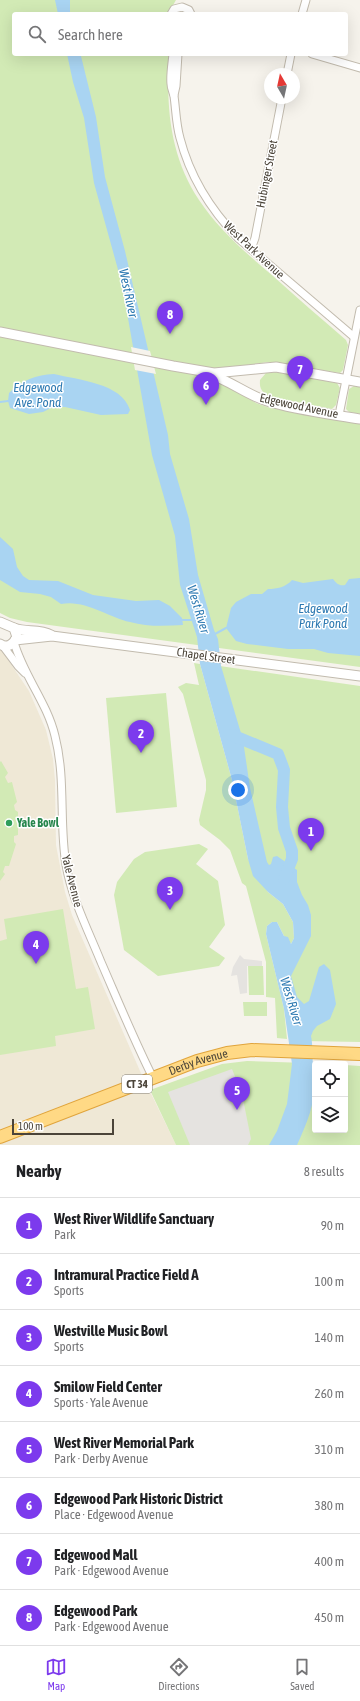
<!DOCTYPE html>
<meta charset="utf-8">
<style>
:root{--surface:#fff;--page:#f2f2f2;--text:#202124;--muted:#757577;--line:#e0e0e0;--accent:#7c3aed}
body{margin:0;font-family:"Asap Condensed",sans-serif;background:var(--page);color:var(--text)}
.controls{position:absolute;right:12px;bottom:12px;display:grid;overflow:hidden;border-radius:4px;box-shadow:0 4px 16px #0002}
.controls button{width:36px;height:36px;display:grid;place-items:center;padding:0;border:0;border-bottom:1px solid var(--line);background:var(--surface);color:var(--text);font:20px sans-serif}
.compass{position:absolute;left:264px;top:68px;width:36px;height:36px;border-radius:50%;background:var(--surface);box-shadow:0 4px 16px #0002;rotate:351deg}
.scale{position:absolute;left:12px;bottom:10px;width:102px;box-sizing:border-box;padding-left:4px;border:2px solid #4b4439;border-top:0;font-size:11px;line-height:14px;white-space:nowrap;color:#4b4439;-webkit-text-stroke:3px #fff;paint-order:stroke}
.you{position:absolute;left:238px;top:790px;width:14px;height:14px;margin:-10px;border:3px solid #fff;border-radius:50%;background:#1a73e8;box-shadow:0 0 0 6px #1a73e833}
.badge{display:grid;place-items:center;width:26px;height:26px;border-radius:50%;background:var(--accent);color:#fff;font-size:13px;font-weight:700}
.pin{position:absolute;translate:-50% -33px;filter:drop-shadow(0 1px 2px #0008)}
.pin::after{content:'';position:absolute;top:21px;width:14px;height:12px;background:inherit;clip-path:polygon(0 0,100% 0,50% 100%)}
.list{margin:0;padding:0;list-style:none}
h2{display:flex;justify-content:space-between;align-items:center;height:52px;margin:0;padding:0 16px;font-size:17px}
h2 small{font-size:13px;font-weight:400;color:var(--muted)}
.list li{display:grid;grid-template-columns:26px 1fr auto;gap:12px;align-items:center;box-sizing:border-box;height:56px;padding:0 16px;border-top:1px solid var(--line)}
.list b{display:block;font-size:15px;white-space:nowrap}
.list p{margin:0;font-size:13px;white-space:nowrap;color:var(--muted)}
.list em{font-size:13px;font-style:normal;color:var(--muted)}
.icon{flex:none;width:22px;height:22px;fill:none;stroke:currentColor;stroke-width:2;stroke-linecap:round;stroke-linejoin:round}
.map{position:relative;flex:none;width:360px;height:1145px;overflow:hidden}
.search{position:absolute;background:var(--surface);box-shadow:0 4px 16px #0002;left:12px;right:12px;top:12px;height:44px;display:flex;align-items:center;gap:10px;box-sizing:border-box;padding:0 14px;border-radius:4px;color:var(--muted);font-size:15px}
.sheet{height:500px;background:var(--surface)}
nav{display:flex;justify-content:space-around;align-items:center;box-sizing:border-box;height:56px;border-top:1px solid var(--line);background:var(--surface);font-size:11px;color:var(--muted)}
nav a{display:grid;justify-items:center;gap:2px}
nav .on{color:var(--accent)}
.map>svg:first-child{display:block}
.education{fill:#efe8d6}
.green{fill:#d2eab5}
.parking{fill:#e5e3e0}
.water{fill:#a9d4f2}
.pier{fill:#f6f3ec}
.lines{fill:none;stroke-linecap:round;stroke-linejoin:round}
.stream{stroke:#a9d4f2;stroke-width:2}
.river{stroke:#a9d4f2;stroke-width:12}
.minor-casing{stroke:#c2bbae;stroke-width:9}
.tertiary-casing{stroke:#c2bbae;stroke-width:11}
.trunk-casing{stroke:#e0a43c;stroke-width:14}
.minor{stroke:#fff;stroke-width:7}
.tertiary{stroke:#fff;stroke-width:9}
.trunk{stroke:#ffd985;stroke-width:12}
.leisure-dot{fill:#2e9e5b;stroke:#fff;stroke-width:1.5}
.labels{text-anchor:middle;stroke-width:3;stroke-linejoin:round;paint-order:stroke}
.shield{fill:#fff;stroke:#817c74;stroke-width:1}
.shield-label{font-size:11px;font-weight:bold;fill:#4b4439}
.street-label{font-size:12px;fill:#4b4439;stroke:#fff}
.leisure-label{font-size:12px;font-weight:bold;fill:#27864d;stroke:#fff;text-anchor:start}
.water-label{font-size:13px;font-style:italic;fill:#2e7ab2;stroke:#fff}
</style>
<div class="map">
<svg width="360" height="1145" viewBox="0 0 360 1145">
<rect width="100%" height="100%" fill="#f6f3ec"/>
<!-- education -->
<polygon class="education" points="0,648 29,691 46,730 53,759 55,780 56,845 65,892 72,915 140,1071 176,1145 0,1145"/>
<!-- green -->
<g class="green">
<path d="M0,0h176l-8,14h-154v40h156c-5,50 0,103 29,146 20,30 47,53 74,76 24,22 49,43 73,64l2,5 -5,25 -3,3 -72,-11 -41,6 -4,15 33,20 11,4 93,17v243l-333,-45 -17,-4 -10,-5z"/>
<path d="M276,372l61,11 3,5 -4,17 -4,4 -61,-12c-8,-4 -12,-7 -11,-17l6,-7z"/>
<polygon points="354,386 360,387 360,414 349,412 346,409 349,389"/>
<polygon points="194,663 200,664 232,780 248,859 268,892 283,904 293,922 294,938 291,944 284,936 277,922 272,922 267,926 266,934 284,1009 287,1039 277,1038 275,998 266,997 266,962 246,886 242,883 230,850 220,840 200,825 199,820 206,790 206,780 183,694 178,687 186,683 199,685"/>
<polygon points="213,665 360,686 360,1042 302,1041 285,984 300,938 300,912 263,867"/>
<polygon points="166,693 177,807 116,813 106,698"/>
<polygon points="1,761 8,773 5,777 8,783 12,782 17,802 14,805 15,810 18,812 18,835 14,836 14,842 16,844 9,866 5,866 3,872 5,874 0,881 0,762"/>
<polygon points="199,844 208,849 196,864 218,881 225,925 209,947 225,958 219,966 158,976 124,950 114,895 117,882 134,859 145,852"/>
<polygon points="63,909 76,989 88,987 95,1029 55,1036 56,1046 0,1055 0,941 7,939 4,919"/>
<polygon points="248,966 263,966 264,995 249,995"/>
<polygon points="243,1002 267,1002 267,1016 244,1016"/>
<polygon points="247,1061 336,1064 315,1064 315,1130 345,1130 345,1065 360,1066 360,1145 176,1145 150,1090 222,1064"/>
</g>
<!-- parking -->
<g class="parking">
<polygon points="240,955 244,959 262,961 262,966 247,966 247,993 240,994 237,975 231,976 233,967"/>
<polygon points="232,1069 242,1094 251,1139 248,1145 190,1145 168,1092"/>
</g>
<!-- water -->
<g class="water">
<polygon points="55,0 70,0 70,14 58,14"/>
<path d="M67,54h13l1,2 15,61 9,60 20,74 43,184 2,19 19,65 9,56 16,55 4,9 3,27 22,74 7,48 17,74 2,3 2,-1 2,-7 4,-1 20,14v12l5,13 6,10 3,10v21l-20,40 6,21 7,7 5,-3 10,-34 5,-3 6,6 6,34 -6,15 -13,7 -4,5 -2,5c2,9 1,19 2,28 4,35 -2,50 -16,81h-28l8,-14 10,-27 5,-40 -8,-55 -18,-75 1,-8 5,-4h5l7,14 4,1 3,7 3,-6 -1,-16 -10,-18 -15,-12 -15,-16 -5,-17 -16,-79 -32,-116 -3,-27 -17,-52 -5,-49 -23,-81 -30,-171 -28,-101 -10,-65 -11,-36z"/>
<path d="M54,374c24,6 68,9 76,36l-2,4 -27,1 -36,-8h-12l-10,5 -14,2 -19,-6 -2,-7 1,-8c13,-13 27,-18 45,-19z"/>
<path d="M0,537l13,12 4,18 6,9 6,4 29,1 35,14 43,6 23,-1 11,6 12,12 1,7c-18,1 -36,2 -53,-3 -22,-5 -46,-23 -69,-18l-10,-7 -11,-3 -20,-2 -20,-12z"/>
<path d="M360,578v78l-32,-3 -14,-4h-26l-41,-5 -11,-3 -10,-13 5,-20 5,-6 15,-8h11l6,-5c9,0 18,-2 24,-9l11,3 30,-4c4,5 6,7 12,6l4,-6z"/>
</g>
<!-- pier -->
<polygon class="pier" points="131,347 150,351 156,374 135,370"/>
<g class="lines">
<!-- stream -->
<g class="stream">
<polyline points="0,402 8,401"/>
<polyline points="181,620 194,620"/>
<polyline points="215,634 226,628"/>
</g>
<!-- river -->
<polyline class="river" points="232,735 278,754 284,770 282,807 284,828 292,851 292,859 284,879"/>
<defs>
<g id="minor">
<polyline points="171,14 174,9 182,7 189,10 191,14"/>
<polyline points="302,14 306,0"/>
<path d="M173,54c-1,10 -3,21 -2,30 0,4 2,8 3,12 2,14 2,28 6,42 10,39 30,71 58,100l116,99"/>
<polyline points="312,54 360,68"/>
<polyline points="287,74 291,54"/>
<polyline points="174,95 176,86 178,54"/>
<polyline points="251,249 255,238 282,98"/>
<polyline points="339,415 360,310"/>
<path d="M14,642c9,33 33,60 41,94 11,43 4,86 11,129 6,34 22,65 35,97 17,39 33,78 52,116"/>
<polyline points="3,646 18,666 25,673"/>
</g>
<g id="tertiary">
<polyline points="0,332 173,366 214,373 276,367 360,382"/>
<path d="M211,375c20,6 36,20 56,26 28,9 63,13 93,18"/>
<path d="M0,622l14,6 3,9c-3,7 -10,12 -17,7"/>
<path d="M14,628c12,5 25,0 37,7"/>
<polyline points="15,640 52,636 360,676"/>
</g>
<g id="trunk">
<path id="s1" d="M0,1137l197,-76 30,-8 25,-3 108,4"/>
</g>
</defs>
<!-- minor casing -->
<use href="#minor" class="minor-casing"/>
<!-- tertiary casing -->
<use href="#tertiary" class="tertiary-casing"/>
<!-- trunk casing -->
<use href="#trunk" class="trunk-casing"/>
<!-- minor -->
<use href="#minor" class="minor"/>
<!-- tertiary -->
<use href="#tertiary" class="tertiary"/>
<!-- trunk -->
<use href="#trunk" class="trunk"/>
</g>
<!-- markers -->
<circle class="leisure-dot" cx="9" cy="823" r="4"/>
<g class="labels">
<!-- shield labels -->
<rect class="shield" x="122" y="1075" width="30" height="18" rx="3"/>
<g class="shield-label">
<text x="137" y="1088">CT 34</text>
</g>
<!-- street labels -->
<g class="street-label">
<text transform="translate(267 174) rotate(-79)" y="4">Hubinger Street</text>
<text transform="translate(254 250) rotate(43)" y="4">West Park Avenue</text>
<text transform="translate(299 406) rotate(12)" y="4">Edgewood Avenue</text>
<text transform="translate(206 656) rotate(8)" y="4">Chapel Street</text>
<text transform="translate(72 881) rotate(76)" y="4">Yale Avenue</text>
<text dy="4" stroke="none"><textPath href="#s1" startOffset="212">Derby Avenue</textPath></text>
</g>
<!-- leisure labels -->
<g class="leisure-label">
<text x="17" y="827">Yale Bowl</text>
</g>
<!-- water labels -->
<g class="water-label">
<text transform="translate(129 293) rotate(78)" y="5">West River</text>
<text x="38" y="392">Edgewood<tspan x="38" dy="15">Ave. Pond</tspan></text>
<text x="323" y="613">Edgewood<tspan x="323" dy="15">Park Pond</tspan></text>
<text transform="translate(199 609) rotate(73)" y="5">West River</text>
<text transform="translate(292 1001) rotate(73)" y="5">West River</text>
</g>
</g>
</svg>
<div class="controls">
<button><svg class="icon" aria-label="locate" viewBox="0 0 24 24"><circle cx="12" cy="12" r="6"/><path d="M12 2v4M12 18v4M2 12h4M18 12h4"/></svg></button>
<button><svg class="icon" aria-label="layers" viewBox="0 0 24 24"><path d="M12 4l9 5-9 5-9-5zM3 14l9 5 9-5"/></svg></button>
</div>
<svg class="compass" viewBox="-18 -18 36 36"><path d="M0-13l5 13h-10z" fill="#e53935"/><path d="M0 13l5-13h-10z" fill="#757577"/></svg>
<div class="scale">100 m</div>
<div class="you"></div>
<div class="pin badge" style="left:311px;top:851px">1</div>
<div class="pin badge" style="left:141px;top:753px">2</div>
<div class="pin badge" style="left:170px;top:910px">3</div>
<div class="pin badge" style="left:36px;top:964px">4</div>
<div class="pin badge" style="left:237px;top:1110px">5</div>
<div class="pin badge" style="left:206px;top:405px">6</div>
<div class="pin badge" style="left:300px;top:389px">7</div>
<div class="pin badge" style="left:170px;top:334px">8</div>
<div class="search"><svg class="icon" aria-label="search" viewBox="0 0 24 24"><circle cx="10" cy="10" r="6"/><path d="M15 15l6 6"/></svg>Search here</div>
</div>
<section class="sheet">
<h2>Nearby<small>8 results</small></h2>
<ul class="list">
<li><span class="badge">1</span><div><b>West River Wildlife Sanctuary</b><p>Park</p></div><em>90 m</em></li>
<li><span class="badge">2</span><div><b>Intramural Practice Field A</b><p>Sports</p></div><em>100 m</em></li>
<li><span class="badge">3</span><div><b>Westville Music Bowl</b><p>Sports</p></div><em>140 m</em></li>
<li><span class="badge">4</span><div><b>Smilow Field Center</b><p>Sports · Yale Avenue</p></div><em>260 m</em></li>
<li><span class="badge">5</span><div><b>West River Memorial Park</b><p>Park · Derby Avenue</p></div><em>310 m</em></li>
<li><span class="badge">6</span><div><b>Edgewood Park Historic District</b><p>Place · Edgewood Avenue</p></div><em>380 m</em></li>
<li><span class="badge">7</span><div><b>Edgewood Mall</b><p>Park · Edgewood Avenue</p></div><em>400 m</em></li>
<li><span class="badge">8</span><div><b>Edgewood Park</b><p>Park · Edgewood Avenue</p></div><em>450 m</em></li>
</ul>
</section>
<nav>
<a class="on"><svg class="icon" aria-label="map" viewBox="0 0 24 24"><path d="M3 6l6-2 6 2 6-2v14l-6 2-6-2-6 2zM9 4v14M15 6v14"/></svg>Map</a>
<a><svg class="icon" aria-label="directions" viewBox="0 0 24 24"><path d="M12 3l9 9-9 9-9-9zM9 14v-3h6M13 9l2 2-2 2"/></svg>Directions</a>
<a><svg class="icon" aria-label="saved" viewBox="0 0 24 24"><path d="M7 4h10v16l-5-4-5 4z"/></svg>Saved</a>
</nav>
